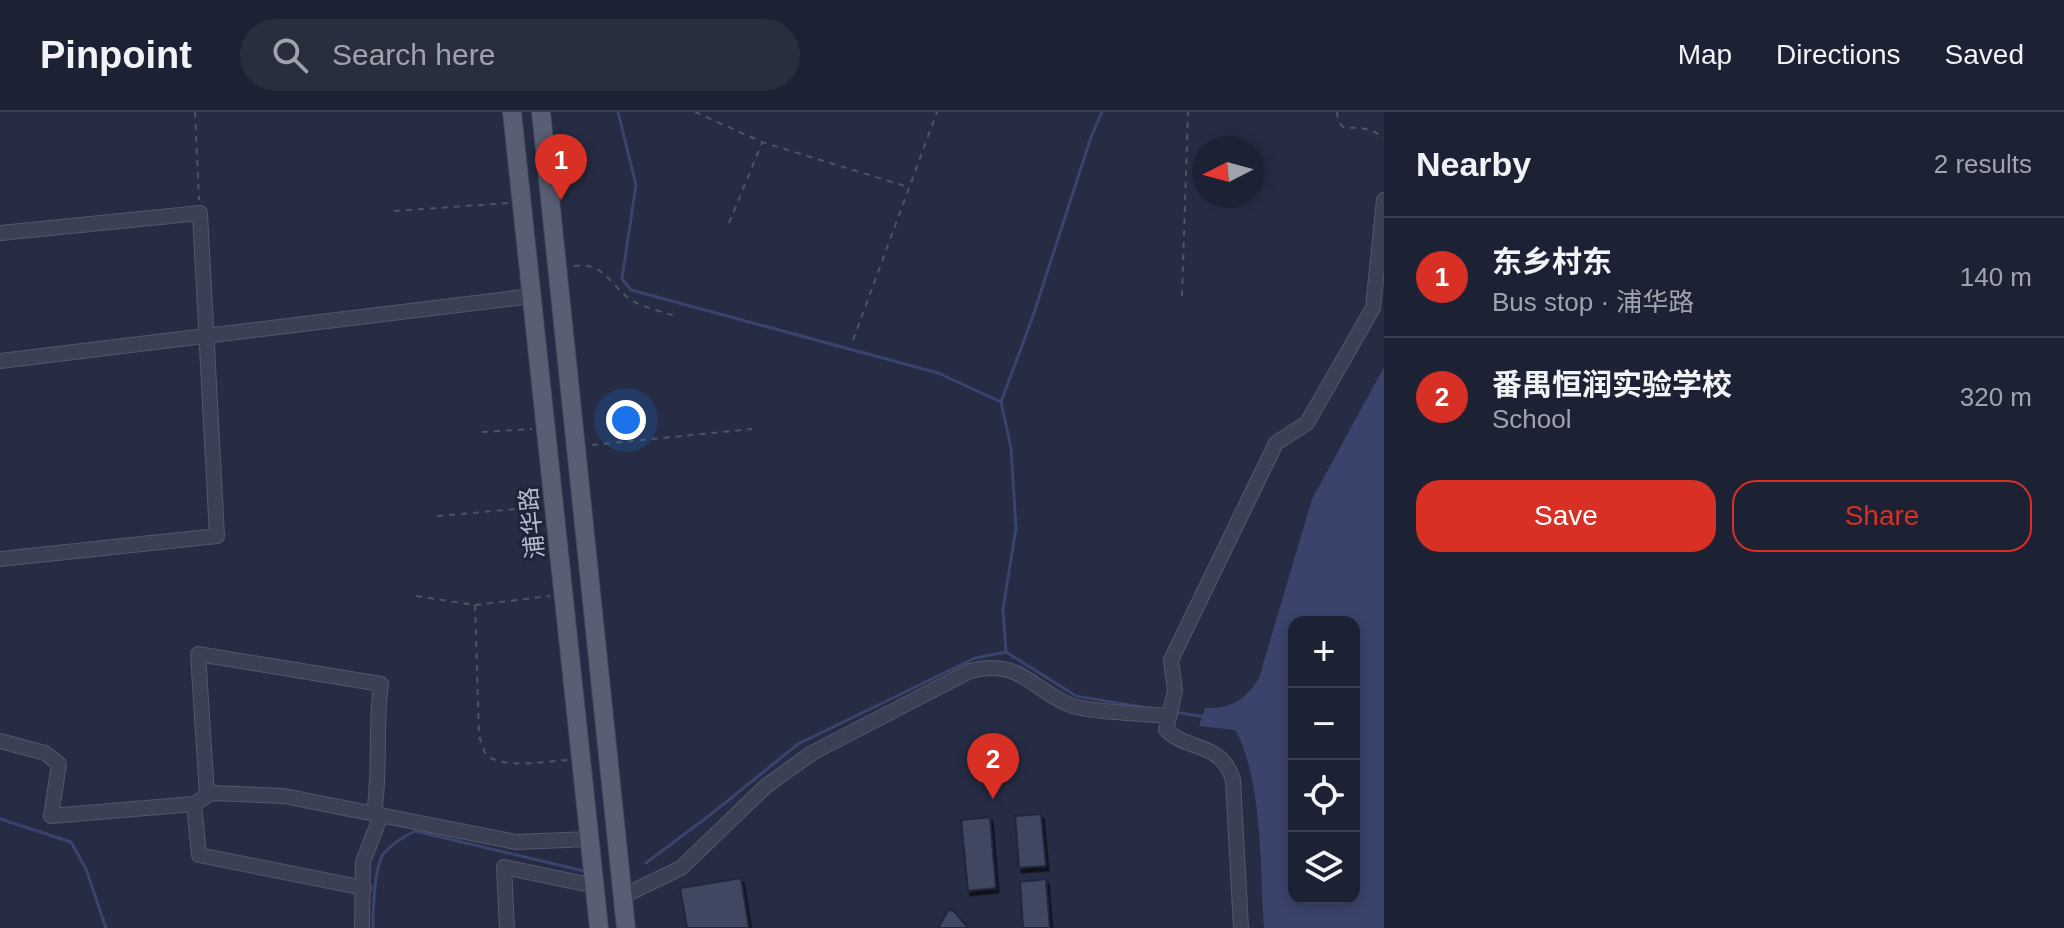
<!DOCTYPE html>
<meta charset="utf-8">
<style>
:root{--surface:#1c2133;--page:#292e3f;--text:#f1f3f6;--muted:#a0a3ac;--line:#3a3e4e;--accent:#d93025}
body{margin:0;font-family:Arial,"Noto Sans SC",sans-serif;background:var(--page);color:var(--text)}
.controls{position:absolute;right:24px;bottom:24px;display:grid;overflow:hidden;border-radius:16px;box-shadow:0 4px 12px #0003}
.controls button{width:72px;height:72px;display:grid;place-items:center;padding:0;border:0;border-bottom:2px solid var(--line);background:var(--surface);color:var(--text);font:40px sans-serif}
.compass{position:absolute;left:1192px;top:24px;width:72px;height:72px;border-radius:50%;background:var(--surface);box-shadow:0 4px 12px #0003;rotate:264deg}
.you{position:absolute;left:626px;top:308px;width:28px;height:28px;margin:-20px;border:6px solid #fff;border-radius:50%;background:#1a73e8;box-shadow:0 0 0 12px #1a73e833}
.badge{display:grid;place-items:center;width:52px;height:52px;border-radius:50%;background:var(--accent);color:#fff;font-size:26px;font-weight:700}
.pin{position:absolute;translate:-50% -66px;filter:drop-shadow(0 2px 4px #0008)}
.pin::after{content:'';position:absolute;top:42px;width:28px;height:24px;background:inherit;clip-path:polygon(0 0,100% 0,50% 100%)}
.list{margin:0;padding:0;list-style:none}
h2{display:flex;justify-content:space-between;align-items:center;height:104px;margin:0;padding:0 32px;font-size:34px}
h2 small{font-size:26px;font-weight:400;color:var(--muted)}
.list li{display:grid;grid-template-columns:52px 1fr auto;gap:24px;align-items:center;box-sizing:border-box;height:120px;padding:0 32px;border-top:2px solid var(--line)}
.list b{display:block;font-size:30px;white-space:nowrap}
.list p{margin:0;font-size:26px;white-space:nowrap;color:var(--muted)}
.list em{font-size:26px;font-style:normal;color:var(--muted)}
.actions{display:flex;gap:16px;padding:24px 32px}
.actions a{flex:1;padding:18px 0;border:2px solid var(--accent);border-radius:24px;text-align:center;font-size:28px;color:var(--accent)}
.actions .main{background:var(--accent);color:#fff}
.icon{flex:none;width:44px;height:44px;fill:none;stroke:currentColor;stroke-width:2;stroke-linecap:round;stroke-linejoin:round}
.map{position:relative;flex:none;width:1384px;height:816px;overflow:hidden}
header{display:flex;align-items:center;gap:48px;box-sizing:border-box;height:112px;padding:0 40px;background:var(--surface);border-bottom:2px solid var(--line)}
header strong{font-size:38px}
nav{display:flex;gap:44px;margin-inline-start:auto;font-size:28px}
.search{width:560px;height:72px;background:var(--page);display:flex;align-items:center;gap:20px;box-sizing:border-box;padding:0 28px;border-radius:44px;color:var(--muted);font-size:30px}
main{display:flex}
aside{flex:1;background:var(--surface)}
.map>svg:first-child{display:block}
.water{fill:#3a436b;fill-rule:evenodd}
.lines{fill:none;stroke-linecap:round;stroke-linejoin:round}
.stream{stroke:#3a436b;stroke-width:3}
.building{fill:#404761;stroke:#21263b;stroke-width:2;filter:url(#shadow)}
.minor-casing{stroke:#53576b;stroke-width:16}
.major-casing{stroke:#41465a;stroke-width:20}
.path{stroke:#475861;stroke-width:2;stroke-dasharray:6 6;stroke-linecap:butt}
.minor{stroke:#3b4054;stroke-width:14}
.major{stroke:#595e73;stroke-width:18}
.labels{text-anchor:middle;stroke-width:6;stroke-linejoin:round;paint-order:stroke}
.street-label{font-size:24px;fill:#b8bccd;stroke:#1f2439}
</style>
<header>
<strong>Pinpoint</strong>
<div class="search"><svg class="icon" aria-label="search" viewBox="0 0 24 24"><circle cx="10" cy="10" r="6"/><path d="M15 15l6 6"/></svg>Search here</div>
<nav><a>Map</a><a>Directions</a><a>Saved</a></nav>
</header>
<main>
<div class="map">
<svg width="1384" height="816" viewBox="0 0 1384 816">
<defs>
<filter id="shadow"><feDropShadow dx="2.5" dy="4.5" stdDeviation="0" flood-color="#0009"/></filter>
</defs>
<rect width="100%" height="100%" fill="#262c44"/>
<!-- water -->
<path class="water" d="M1384,255v561h-120c-4,-56 -1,-150 -29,-198l-36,-4 6,-18c27,1 40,-8 54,-30l53,-179zM1294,510h60v276h-60z"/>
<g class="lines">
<!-- stream -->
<g class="stream">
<polyline points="618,0 636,73 622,167 631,178 938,261 1001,290 1011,336 1016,416 1003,497 1006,540"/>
<polyline points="1001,290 1033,204 1091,25 1102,0"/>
<polyline points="1174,600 1206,605"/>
<polyline points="0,707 71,730 86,757 106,816"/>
<polyline points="646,751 710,703 798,632 975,546 1006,540 1076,584 1147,596"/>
<path d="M373,816c0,-17 1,-61 11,-75 9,-10 19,-16 31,-22l169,40"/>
</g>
</g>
<!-- building -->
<g class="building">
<polygon points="1041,702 1046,754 1019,756 1015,704"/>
<polygon points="990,705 996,776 968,779 961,708"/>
<polygon points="741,766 749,816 687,816 680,776"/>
<polygon points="1046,767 1050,816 1023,816 1020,770"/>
<polygon points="949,797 955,800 968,816 938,816"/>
</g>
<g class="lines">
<defs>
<g id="minor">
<polyline points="0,121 200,101 217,424 0,447"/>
<polyline points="0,249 532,184"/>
<polyline points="0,629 45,641 59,652 51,704 194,692 211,681 284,684 516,730 590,727"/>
<path d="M207,683l-9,-141 183,30c-6,43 0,86 -7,129"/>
<polyline points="194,692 199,743 364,776"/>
<path d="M623,784l58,-28 85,-82 46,-33 158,-82c49,-13 60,17 100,34 17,7 76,9 98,11"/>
<polyline points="362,816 363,750 381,703"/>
<polyline points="507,816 504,755 595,774"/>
<path d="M1241,816l-8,-148c-11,-38 -43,-28 -67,-50l9,-39 -4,-31 105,-217 31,-20 66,-115 11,-108"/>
</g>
<g id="major">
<polyline points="512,0 599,816"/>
<polyline points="541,0 626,816"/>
</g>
</defs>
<!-- minor casing -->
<use href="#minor" class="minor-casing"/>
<!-- major casing -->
<use href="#major" class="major-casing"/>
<!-- path -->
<g class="path">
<polyline points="195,0 199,88"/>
<polyline points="695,0 762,30 905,74"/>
<path d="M1337,0l1,9 6,7c16,-1 27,0 40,10"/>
<polyline points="394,99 509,91"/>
<polyline points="729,111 762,31"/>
<path d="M574,154c28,-4 34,15 53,31 13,10 33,14 48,19"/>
<polyline points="1182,184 1188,0"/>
<polyline points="853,228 937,0"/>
<polyline points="482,320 532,317"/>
<polyline points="592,333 752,317"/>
<polyline points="437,404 541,395"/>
<polyline points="416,484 475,493 550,484"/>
<path d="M475,493l4,131c2,5 4,14 7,18 14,16 63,7 82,6"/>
</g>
<!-- minor -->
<use href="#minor" class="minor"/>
<!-- major -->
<use href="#major" class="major"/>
</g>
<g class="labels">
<!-- street labels -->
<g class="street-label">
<text transform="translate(532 411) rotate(-96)" y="8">浦华路</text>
</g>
</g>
</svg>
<div class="controls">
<button>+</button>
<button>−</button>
<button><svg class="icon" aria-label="locate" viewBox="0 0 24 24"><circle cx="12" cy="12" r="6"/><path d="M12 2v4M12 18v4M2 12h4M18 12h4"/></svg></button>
<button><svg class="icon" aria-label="layers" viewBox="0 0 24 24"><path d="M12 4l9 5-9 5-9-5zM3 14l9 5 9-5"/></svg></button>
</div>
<svg class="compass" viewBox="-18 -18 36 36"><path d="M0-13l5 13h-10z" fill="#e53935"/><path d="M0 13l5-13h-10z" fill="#a0a3ac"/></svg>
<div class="you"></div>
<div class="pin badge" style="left:561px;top:88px">1</div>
<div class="pin badge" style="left:993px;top:687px">2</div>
</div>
<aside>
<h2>Nearby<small>2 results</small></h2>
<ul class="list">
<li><span class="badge">1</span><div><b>东乡村东</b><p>Bus stop · 浦华路</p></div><em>140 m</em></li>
<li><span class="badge">2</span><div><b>番禺恒润实验学校</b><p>School</p></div><em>320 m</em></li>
</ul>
<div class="actions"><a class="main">Save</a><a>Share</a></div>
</aside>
</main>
